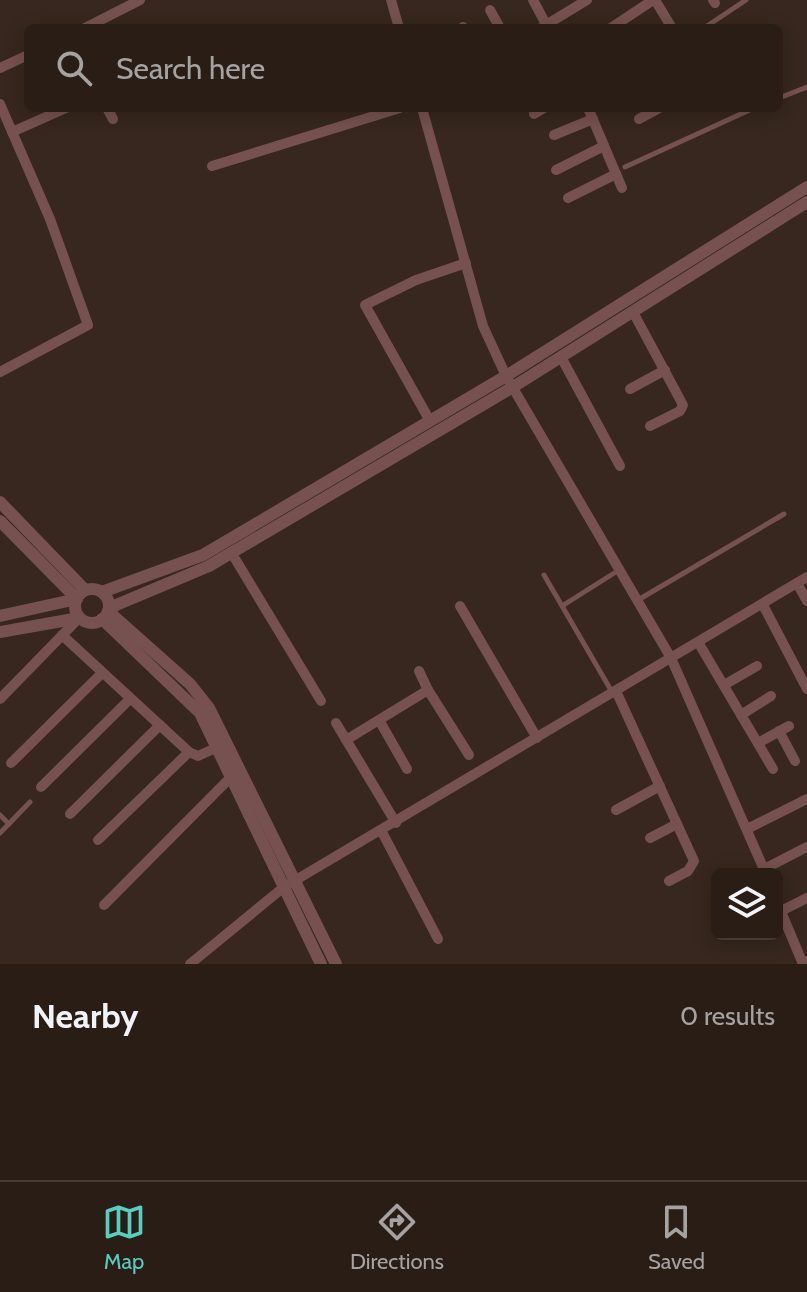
<!DOCTYPE html>
<style>
:root{--surface:#291d16;--page:#31261f;--text:#f1f3f6;--muted:#a5a2a1;--line:#453b35;--accent:#57cec1}
body{margin:0;font-family:Cabin,sans-serif;background:var(--page);color:var(--text)}
.controls{position:absolute;right:24px;bottom:24px;display:grid;overflow:hidden;border-radius:12px;box-shadow:0 4px 20px #0003}
.controls button{width:72px;height:72px;display:grid;place-items:center;padding:0;border:0;border-bottom:2px solid var(--line);background:var(--surface);color:var(--text);font:40px sans-serif}
.list{margin:0;padding:0;list-style:none}
h2{display:flex;justify-content:space-between;align-items:center;height:104px;margin:0;padding:0 32px;font-size:34px}
h2 small{font-size:26px;font-weight:400;color:var(--muted)}
.icon{flex:none;width:44px;height:44px;fill:none;stroke:currentColor;stroke-width:2;stroke-linecap:round;stroke-linejoin:round}
.map{position:relative;flex:none;width:807px;height:964px;overflow:hidden}
.search{position:absolute;background:var(--surface);box-shadow:0 4px 20px #0003;left:24px;right:24px;top:24px;height:88px;display:flex;align-items:center;gap:20px;box-sizing:border-box;padding:0 28px;border-radius:12px;color:var(--muted);font-size:30px}
.sheet{height:216px;background:var(--surface)}
nav{display:flex;justify-content:space-around;align-items:center;box-sizing:border-box;height:112px;border-top:2px solid var(--line);background:var(--surface);font-size:22px;color:var(--muted)}
nav a{display:grid;justify-items:center;gap:4px}
nav .on{color:var(--accent)}
.map>svg:first-child{display:block}
.lines{fill:none;stroke-linecap:round;stroke-linejoin:round}
.service{stroke:#76514f;stroke-width:5}
.minor{stroke:#76514f;stroke-width:10}
.tertiary{stroke:#76514f;stroke-width:12}
</style>
<div class="map">
<svg width="807" height="964" viewBox="0 0 807 964">
<rect width="100%" height="100%" fill="#37271e"/>
<g class="lines">
<!-- service -->
<g class="service">
<polyline points="707,26 746,0"/>
<polyline points="779,98 807,87"/>
<polyline points="625,167 754,108"/>
<polyline points="544,575 612,692"/>
<polyline points="638,600 784,514"/>
<polyline points="562,606 619,570"/>
<polyline points="0,815 9,824"/>
<polyline points="0,833 30,802"/>
</g>
<!-- minor -->
<g class="minor">
<polyline points="391,0 399,28"/>
<polyline points="533,0 548,28"/>
<polyline points="655,0 672,28"/>
<polyline points="713,0 715,3"/>
<polyline points="490,10 500,28"/>
<polyline points="463,27 464,28"/>
<polyline points="85,28 140,0"/>
<polyline points="541,28 587,0"/>
<polyline points="611,28 653,0"/>
<polyline points="0,68 28,55"/>
<polyline points="0,104 50,219 88,325 0,372"/>
<polyline points="107,108 113,119"/>
<polyline points="422,108 483,326 506,376 671,658 766,874"/>
<polyline points="588,108 622,188"/>
<polyline points="534,114 544,108"/>
<polyline points="639,119 659,108"/>
<polyline points="12,132 66,108"/>
<polyline points="554,135 593,119"/>
<polyline points="212,166 400,108"/>
<polyline points="556,170 604,146"/>
<polyline points="568,198 616,174"/>
<polyline points="633,312 683,405 680,411 650,426"/>
<polyline points="561,357 620,466"/>
<polyline points="630,389 665,370"/>
<polyline points="430,421 365,305 416,280 466,263"/>
<polyline points="231,552 321,701"/>
<polyline points="797,583 807,601"/>
<polyline points="763,605 807,689"/>
<polyline points="460,606 537,738"/>
<polyline points="62,635 189,752 98,840"/>
<polyline points="698,642 773,769"/>
<polyline points="724,685 757,666"/>
<polyline points="428,690 469,755"/>
<polyline points="616,691 694,861 688,871 669,881"/>
<polyline points="0,699 79,618"/>
<polyline points="741,715 771,696"/>
<polyline points="379,720 407,769"/>
<polyline points="336,723 396,823"/>
<polyline points="779,731 795,761"/>
<polyline points="346,740 428,690 419,671"/>
<polyline points="758,743 789,726"/>
<polyline points="189,752 198,756 218,747"/>
<polyline points="11,763 101,674"/>
<polyline points="41,787 130,699"/>
<polyline points="616,810 660,786"/>
<polyline points="70,814 160,725"/>
<polyline points="747,829 807,799"/>
<polyline points="382,832 438,939"/>
<polyline points="650,838 677,824"/>
<polyline points="764,869 807,847"/>
<polyline points="777,902 803,964"/>
<polyline points="104,905 235,773"/>
<polyline points="781,911 807,898"/>
<polyline points="190,964 284,887 807,577"/>
</g>
<!-- tertiary -->
<g class="tertiary">
<polyline points="0,502 85,590"/>
<polyline points="0,521 77,599"/>
<circle cx="92" cy="606" r="17"/>
<polyline points="102,592 203,555 506,376 807,187"/>
<polyline points="109,608 209,566 513,387 807,202"/>
<polyline points="108,611 190,684 209,708 336,964"/>
<polyline points="0,616 77,599"/>
<polyline points="102,619 200,713 321,964"/>
<polyline points="0,632 79,618"/>
<polyline points="804,964 807,962"/>
</g>
</g>
</svg>
<div class="controls">
<button><svg class="icon" aria-label="layers" viewBox="0 0 24 24"><path d="M12 4l9 5-9 5-9-5zM3 14l9 5 9-5"/></svg></button>
</div>
<div class="search"><svg class="icon" aria-label="search" viewBox="0 0 24 24"><circle cx="10" cy="10" r="6"/><path d="M15 15l6 6"/></svg>Search here</div>
</div>
<section class="sheet">
<h2>Nearby<small>0 results</small></h2>
<ul class="list">
</ul>
</section>
<nav>
<a class="on"><svg class="icon" aria-label="map" viewBox="0 0 24 24"><path d="M3 6l6-2 6 2 6-2v14l-6 2-6-2-6 2zM9 4v14M15 6v14"/></svg>Map</a>
<a><svg class="icon" aria-label="directions" viewBox="0 0 24 24"><path d="M12 3l9 9-9 9-9-9zM9 14v-3h6M13 9l2 2-2 2"/></svg>Directions</a>
<a><svg class="icon" aria-label="saved" viewBox="0 0 24 24"><path d="M7 4h10v16l-5-4-5 4z"/></svg>Saved</a>
</nav>
